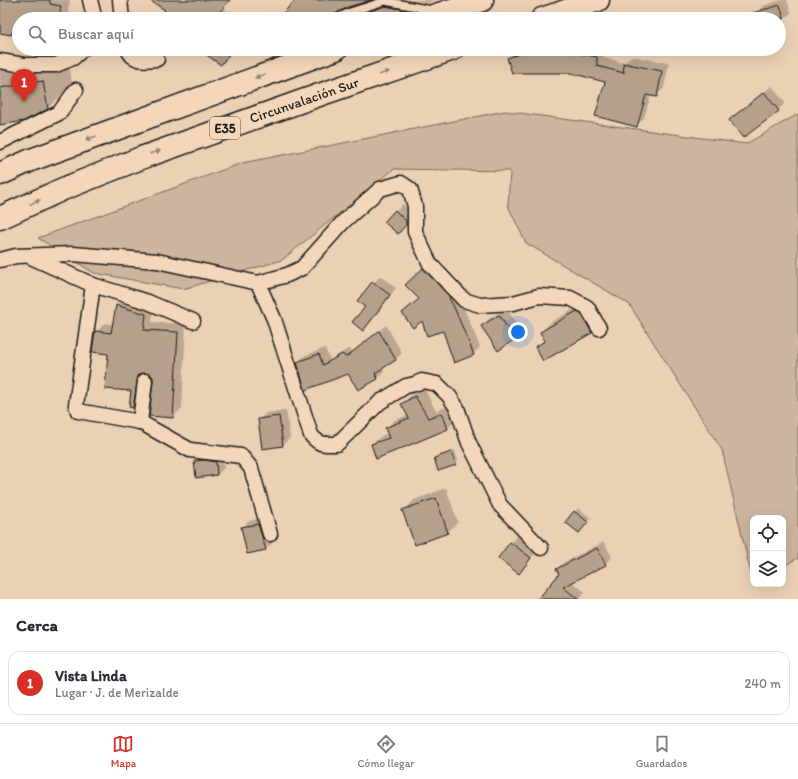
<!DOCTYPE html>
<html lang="es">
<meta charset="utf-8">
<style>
:root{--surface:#fff;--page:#f7f7f7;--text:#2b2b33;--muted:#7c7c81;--line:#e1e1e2;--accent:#d93025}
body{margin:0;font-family:Itim,sans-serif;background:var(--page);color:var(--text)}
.controls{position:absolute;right:12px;bottom:12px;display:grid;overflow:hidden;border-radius:8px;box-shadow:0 4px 16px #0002}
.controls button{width:36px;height:36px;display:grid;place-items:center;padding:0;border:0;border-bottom:1px solid var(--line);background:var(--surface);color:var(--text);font:20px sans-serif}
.you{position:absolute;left:518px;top:332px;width:14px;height:14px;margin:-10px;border:3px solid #fff;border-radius:50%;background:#1a73e8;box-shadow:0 0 0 6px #1a73e833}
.badge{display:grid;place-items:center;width:26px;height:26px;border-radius:50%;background:var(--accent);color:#fff;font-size:13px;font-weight:700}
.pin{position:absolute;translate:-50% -33px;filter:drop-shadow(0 1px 2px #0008)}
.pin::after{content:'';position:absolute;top:21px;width:14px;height:12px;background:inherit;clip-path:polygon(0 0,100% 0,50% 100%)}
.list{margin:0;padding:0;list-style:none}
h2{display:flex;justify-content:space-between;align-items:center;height:52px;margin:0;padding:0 16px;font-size:17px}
h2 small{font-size:13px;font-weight:400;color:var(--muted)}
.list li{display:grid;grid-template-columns:26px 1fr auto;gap:12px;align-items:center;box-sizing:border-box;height:64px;margin:0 8px 8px;padding:0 8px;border:1px solid var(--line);border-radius:12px}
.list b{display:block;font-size:15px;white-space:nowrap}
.list p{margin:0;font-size:13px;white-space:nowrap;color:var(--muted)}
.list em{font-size:13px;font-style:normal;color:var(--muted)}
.icon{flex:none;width:22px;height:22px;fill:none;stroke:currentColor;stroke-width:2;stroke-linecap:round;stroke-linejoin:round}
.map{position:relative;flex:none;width:798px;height:599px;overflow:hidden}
.search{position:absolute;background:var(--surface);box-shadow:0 4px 16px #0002;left:12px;right:12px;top:12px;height:44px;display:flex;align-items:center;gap:10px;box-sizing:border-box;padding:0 14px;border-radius:22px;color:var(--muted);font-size:15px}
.sheet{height:124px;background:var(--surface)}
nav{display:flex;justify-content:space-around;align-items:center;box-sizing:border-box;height:56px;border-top:1px solid var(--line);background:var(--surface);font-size:11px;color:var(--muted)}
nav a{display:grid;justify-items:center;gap:2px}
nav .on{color:var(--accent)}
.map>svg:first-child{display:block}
.green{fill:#cdb59e;stroke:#74685d}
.shadow{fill:#0003}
.building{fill:#b5a18b;stroke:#1c1c1c}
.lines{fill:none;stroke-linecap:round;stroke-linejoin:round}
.lane-casing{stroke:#1c1c1c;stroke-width:10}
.street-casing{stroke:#1c1c1c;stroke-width:17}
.highway-casing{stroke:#1c1c1c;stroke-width:25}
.lane{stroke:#f4d7ba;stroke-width:7}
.street{stroke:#f4d7ba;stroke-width:14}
.highway{stroke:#f4d7ba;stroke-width:22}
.oneway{fill:#938373}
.labels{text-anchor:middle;stroke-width:3.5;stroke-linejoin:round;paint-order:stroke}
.shield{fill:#f4d7ba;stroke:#5d544b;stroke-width:1}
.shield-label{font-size:13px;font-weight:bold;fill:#1c1c1c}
.street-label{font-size:14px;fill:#1c1c1c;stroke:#f4d7ba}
</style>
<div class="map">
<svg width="798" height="599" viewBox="0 0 798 599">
<rect width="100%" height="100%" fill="#ebd0b4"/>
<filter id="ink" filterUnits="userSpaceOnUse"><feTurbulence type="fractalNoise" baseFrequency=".025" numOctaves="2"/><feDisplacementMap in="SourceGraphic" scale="8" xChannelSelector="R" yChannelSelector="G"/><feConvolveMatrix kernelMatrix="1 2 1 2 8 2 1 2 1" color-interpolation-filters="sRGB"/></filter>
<g filter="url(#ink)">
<!-- green -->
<polygon class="green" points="505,111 746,144 798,114 798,558 783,566 783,518 753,518 753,582 722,450 629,304 526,243 508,206 510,171 394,169 282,260 183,289 94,273 38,238 242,163"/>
<!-- shadow -->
<g class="shadow">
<polygon points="0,0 70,0 67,19 19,19 19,32 13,31 11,34 0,32"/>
<polygon points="151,0 230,0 223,8 239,19 161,19 166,9"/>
<polygon points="411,0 435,0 428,3"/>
<polygon points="781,0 787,0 791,13 784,20 779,22 779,19 760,19 758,12 765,5"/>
<polygon points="389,3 413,8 410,10 386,19 345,19 356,14"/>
<polygon points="199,49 235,49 221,64"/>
<polygon points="264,49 296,49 272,58"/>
<polygon points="521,49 604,49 604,58 624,63 631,56 669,63 664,88 656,96 651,95 644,118 636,126 606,81 571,72 508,58 516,51"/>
<polygon points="68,57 72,84 48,108 0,124 0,68"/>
<polygon points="772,86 785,103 778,110 730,120 737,113"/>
<polygon points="403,204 413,214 413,217 398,233 386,222"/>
<polygon points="430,263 461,301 480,347 473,354 444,330 422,319 403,313 420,298 413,278"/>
<polygon points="380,276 396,288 370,323 363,329 366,307 359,301"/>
<polygon points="126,297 154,305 152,322 186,324 182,408 173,417 151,374 145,372 141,398 133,407 132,390 96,332 105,323 113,324 117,305"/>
<polygon points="588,301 602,322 592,332 544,359 537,347 545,339 541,332 551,322"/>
<polygon points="506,308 522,332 515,339 498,350 482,326 489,319"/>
<polygon points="386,325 402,353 396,359 382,367 384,372 378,378 359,389 348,373 298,362 304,356 325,348 330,360 349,348 353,352"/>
<polygon points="424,388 436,411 450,405 456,420 448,428 377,458 372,444 381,436 388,433 386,428 395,420 408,415 402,404 411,395"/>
<polygon points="286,410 290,438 283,445 260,419 266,413"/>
<polygon points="455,450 458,461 455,465 435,459 438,456"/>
<polygon points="202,455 223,455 224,468 217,475 195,462"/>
<polygon points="446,488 458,522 448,532 415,544 404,511 414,500"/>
<polygon points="578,508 591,518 582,529 567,522"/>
<polygon points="265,517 273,542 266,549 248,553 242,528 249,521"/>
<polygon points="517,536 537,551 519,573 511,543"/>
<polygon points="604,542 612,557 605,564 571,581 585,592 579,599 550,599 560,574 557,569 564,562"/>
</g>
<!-- building -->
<g class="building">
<polygon points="0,0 50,0 50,4 61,6 59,19 19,19 19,33 12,32 11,35 0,33"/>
<polygon points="149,0 230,0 214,19 159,19 165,10"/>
<polygon points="295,0 372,0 348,7 333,15 330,19 278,19"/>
<polygon points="780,5 784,19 743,19 742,16"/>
<polygon points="385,6 411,11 389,19 347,19"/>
<polygon points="198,49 233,49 221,65"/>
<polygon points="534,49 570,49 570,52 597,57 597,66 624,73 623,63 662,71 657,97 646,95 637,127 595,116 605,82 571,73 512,73 507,58"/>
<polygon points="43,81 48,109 24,121 0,125 0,88"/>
<polygon points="764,92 779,111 743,138 729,120"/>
<polygon points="395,210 406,221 406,225 398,234 384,222"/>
<polygon points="423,268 450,297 449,298 454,307 474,355 454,363 443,331 427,336 422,321 413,328 402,313 419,299 405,285"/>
<polygon points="372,282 390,295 363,331 352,322 365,307 357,301"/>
<polygon points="116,305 146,314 144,330 178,332 173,418 149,416 153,382 153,377 150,374 142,373 138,376 133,408 129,407 131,391 105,389 108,354 92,352 95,331 111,333"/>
<polygon points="577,311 581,313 592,333 543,361 535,347 545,341 540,332"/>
<polygon points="499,315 515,339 498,351 481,326"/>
<polygon points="379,331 396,360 375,373 378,379 358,390 348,374 305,390 297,362 319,354 323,365 342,354 346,357"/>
<polygon points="415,396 428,418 442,413 448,429 376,459 371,444 389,438 385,428 409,418 401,404"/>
<polygon points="279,416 283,446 262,449 258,419"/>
<polygon points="451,452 456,465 438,471 434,458"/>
<polygon points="205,460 216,462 217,475 196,478 194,461"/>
<polygon points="436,498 448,533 415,545 402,510"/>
<polygon points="574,511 588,522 579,533 565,522"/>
<polygon points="258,524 266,550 247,554 241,527"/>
<polygon points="510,542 531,558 519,574 498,558"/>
<polygon points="597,548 606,565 563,587 578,599 538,599 559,574 556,569"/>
</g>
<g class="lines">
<defs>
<polyline id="lane" points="335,19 350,12 385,1 432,10"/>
<g id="street">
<polyline points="90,0 94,16 94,19"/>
<polyline points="120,0 122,19"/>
<path d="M128,49c4,13 18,11 29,10"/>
<polyline points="0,61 24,65 56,65 73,58 83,49"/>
<polyline points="0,142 59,113 76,90"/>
<polyline points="31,257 93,285 148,302 193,321"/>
<polyline points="0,260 16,256 73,254 157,261 258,283 287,275 302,268 343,222 380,189 401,183 410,189 415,206 415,232 430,264 464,300 480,305 513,303 539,296 570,298 587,307 599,328"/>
<path d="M258,283l16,36 37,116c9,11 14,9 26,9l43,-42 26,-16 9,-2 7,-3 15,3 12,12 8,12 12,35 31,62 41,43"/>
<polyline points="93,285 76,405 78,411 140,422 190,450 241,456 251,468 270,534"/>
<polyline points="140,422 145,381"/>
</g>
<g id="highway">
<polyline points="424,19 482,0"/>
<polyline points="542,19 598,0"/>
<polyline points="0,174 31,160 127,125 336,49"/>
<polyline points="0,218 63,189 141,158 322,94 453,49"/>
</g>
</defs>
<!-- lane casing -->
<use href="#lane" class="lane-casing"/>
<!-- street casing -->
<use href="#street" class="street-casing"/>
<!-- highway casing -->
<use href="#highway" class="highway-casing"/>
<!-- lane -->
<use href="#lane" class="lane"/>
<!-- street -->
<use href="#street" class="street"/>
<!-- highway -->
<use href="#highway" class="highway"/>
</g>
<!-- one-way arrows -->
<defs><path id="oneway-solid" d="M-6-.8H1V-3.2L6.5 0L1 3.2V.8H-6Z"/></defs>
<g class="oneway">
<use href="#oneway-solid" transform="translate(384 73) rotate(-19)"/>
<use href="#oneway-solid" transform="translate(260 76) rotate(160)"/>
<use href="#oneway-solid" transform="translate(91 138) rotate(160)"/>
<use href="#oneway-solid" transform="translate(155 152) rotate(-19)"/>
<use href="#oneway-solid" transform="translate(35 202) rotate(-25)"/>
</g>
</g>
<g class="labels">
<!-- shield labels -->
<rect class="shield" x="210" y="117" width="30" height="22" rx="3"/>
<g class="shield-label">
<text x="225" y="133">E35</text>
</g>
<!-- street labels -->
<g class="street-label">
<text transform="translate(304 100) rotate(-19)" y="5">Circunvalación Sur</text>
</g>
</g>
</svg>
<div class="controls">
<button><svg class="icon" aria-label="locate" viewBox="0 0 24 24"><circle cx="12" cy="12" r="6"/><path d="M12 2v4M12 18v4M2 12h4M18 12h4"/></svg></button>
<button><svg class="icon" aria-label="layers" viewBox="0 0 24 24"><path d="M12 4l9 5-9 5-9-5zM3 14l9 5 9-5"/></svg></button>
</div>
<div class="you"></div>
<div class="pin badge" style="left:24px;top:102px">1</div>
<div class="search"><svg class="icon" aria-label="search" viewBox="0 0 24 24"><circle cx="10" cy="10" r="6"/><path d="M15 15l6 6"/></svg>Buscar aquí</div>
</div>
<section class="sheet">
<h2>Cerca<small></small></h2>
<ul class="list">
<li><span class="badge">1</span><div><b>Vista Linda</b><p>Lugar · J. de Merizalde</p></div><em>240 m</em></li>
</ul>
</section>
<nav>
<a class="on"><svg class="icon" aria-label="map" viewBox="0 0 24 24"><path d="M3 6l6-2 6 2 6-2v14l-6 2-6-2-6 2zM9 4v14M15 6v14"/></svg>Mapa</a>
<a><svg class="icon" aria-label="directions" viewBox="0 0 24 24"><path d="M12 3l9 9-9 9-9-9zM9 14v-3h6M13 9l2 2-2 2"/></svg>Cómo llegar</a>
<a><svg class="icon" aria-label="saved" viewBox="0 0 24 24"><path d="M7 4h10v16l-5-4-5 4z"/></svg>Guardados</a>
</nav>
